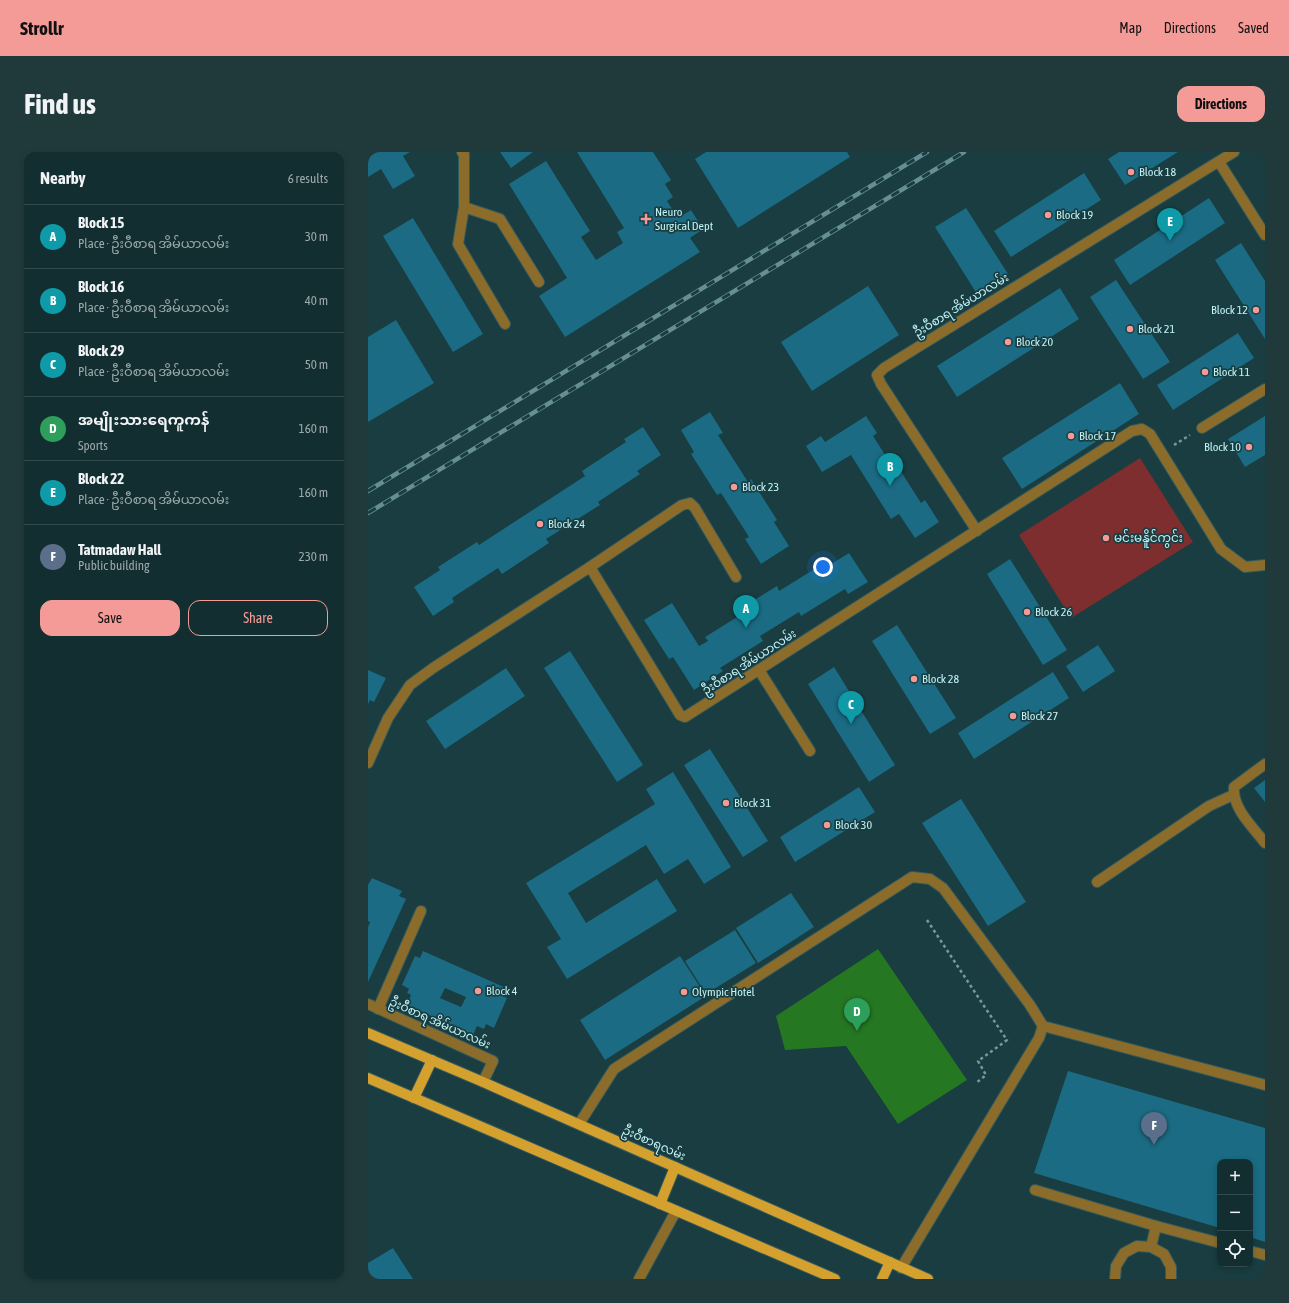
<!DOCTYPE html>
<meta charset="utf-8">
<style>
:root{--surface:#132e30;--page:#203a3c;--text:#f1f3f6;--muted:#9da8ab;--line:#324a4c;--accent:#f59b97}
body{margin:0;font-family:"Asap Condensed","Noto Sans Myanmar",sans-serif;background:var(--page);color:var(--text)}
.controls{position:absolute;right:12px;bottom:12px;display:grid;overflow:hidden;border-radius:8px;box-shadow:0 2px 6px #0003}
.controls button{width:36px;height:36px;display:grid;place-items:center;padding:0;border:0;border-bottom:1px solid var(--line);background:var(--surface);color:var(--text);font:20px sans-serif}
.you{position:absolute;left:455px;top:415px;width:14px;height:14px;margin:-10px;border:3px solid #fff;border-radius:50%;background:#1a73e8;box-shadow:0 0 0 6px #1a73e833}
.badge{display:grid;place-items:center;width:26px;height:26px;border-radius:50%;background:var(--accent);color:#fff;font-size:13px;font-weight:700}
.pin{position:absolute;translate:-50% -33px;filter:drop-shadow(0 1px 2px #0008)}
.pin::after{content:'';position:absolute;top:21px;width:14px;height:12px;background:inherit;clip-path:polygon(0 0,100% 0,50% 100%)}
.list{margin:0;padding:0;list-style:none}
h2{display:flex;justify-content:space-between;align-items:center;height:52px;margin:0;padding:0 16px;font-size:17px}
h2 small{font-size:13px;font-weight:400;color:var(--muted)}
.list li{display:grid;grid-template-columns:26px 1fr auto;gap:12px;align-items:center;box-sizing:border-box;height:64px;padding:0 16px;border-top:1px solid var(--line)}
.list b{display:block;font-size:15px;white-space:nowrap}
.list p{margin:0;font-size:13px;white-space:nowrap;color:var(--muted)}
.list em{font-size:13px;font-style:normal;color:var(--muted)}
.actions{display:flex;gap:8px;padding:12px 16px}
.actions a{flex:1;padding:9px 0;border:1px solid var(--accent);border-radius:12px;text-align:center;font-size:14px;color:var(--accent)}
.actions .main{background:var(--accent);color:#111}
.icon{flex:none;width:22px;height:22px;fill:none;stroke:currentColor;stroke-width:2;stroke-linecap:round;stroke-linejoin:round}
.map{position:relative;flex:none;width:897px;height:1127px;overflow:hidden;border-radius:12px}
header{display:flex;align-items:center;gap:24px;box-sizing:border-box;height:56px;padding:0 20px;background:var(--accent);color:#111}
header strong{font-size:19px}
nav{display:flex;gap:22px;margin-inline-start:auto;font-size:14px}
.intro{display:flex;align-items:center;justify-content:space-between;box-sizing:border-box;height:96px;padding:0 24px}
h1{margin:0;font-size:28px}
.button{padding:10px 18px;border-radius:12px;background:var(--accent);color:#111;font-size:14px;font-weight:700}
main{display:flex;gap:24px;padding:0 24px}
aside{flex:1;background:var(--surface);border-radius:12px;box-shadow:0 2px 6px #0003}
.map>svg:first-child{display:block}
.green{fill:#7f2e2f}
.water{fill:#257722}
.building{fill:#1a6b83;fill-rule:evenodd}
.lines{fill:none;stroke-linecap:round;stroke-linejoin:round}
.minor-casing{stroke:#345a5d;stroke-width:12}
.major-casing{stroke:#345a5d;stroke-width:12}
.path{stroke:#709c9f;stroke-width:2.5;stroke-dasharray:3 3;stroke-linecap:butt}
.minor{stroke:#8b6c2b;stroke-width:10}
.major{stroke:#d5a12e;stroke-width:10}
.rail-casing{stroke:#658f93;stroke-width:4.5}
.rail{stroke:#193d40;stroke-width:3;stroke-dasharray:9;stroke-linecap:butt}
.poi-dot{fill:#f59b97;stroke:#193d40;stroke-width:1.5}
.labels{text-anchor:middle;stroke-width:3.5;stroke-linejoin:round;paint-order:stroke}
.poi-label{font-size:12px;fill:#c0f2f6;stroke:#193d40;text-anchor:start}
.street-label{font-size:12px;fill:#c0f2f6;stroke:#193d40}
</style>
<header>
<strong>Strollr</strong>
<nav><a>Map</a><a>Directions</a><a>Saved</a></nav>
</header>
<div class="intro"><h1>Find us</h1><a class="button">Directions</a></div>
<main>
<aside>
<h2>Nearby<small>6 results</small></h2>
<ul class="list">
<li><span class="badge" style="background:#0f9aa8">A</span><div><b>Block 15</b><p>Place · ဦးဝီစာရ အိမ်ယာလမ်း</p></div><em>30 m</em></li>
<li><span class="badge" style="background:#0f9aa8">B</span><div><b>Block 16</b><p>Place · ဦးဝီစာရ အိမ်ယာလမ်း</p></div><em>40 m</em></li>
<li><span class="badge" style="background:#0f9aa8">C</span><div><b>Block 29</b><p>Place · ဦးဝီစာရ အိမ်ယာလမ်း</p></div><em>50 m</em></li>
<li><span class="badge" style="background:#2e9e5b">D</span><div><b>အမျိုးသားရေကူကန်</b><p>Sports</p></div><em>160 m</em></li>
<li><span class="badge" style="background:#0f9aa8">E</span><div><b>Block 22</b><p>Place · ဦးဝီစာရ အိမ်ယာလမ်း</p></div><em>160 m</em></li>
<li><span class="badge" style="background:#5c6f8a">F</span><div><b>Tatmadaw Hall</b><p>Public building</p></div><em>230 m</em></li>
</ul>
<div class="actions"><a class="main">Save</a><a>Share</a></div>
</aside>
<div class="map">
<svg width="897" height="1127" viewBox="0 0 897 1127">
<rect width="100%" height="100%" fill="#193d40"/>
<!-- green -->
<polygon class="green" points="772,306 825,390 703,466 651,383"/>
<!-- water -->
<polygon class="water" points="510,797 599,928 530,972 478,894 417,898 408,864"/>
<!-- building -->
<g class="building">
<polygon points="0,0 42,0 35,4 47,24 25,37 13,17 0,25"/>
<polygon points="132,0 165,0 143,16"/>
<polygon points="209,0 285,0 303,28 297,32 305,45 299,49 310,66 323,58 335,77 322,86 332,100 197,185 171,144 199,126 141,32 178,9 222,79 213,85 228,108 255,91 249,80 256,76"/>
<polygon points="338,0 479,0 482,5 370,76 327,7"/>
<polygon points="751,0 810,0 757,33 740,7"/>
<polygon points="716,21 733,48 643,105 626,79"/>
<polygon points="841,46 857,71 762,133 746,108"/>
<polygon points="598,56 640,122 609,142 567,75"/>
<polygon points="45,66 115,182 85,200 15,84"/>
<polygon points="873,91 897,129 897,187 847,108"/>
<polygon points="748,128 802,210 775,227 722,145"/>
<polygon points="500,134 531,183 444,239 413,190"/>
<polygon points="692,136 711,167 589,245 569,214"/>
<polygon points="28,168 66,231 0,270 0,185"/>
<polygon points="870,181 886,206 805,258 789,233"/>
<polygon points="752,231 771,262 654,337 634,306"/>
<polygon points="342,260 355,281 350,283 380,330 383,327 409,368 406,370 421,394 393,412 377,387 381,385 353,341 349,343 323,302 326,300 313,278"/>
<polygon points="498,264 509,281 505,284 528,320 532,318 553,351 557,348 571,370 547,386 531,362 523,367 483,303 454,320 438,294 453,284 457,290"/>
<polygon points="897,264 897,303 877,315 860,287"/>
<polygon points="275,275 293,303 269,319 272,322 230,350 232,353 178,387 181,391 134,422 130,416 84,446 86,450 65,464 46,435 72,418 70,415 109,390 111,393 217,324 214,319 258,290 256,287"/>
<polygon points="481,401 500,430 480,442 477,437 433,464 431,460 392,484 395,489 352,516 355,519 326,538 305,505 301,507 276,468 304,451 331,494 340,489 337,485 382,457 380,452 409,434 411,439 458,410 460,414"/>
<polygon points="642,407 699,498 675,513 619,422"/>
<polygon points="529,473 588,566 562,582 504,489"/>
<polygon points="730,493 747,519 715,540 698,514"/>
<polygon points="202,499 275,613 249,630 176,516"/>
<polygon points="466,515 527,613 501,630 440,532"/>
<polygon points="138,516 157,544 77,597 58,569"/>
<polygon points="0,518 18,526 6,550 2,548 0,552"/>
<polygon points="685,520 701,546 606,607 590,581"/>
<polygon points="342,597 400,689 375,705 316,613"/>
<polygon points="305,620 363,715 336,732 320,707 296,722 278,693 200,741 218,771 289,727 309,759 199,827 179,795 193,787 158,731 287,652 278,637"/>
<polygon points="897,628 897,650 886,636"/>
<polygon points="491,635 507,660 427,710 412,685"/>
<polygon points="593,647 658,750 620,774 554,671"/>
<polygon points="4,726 34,739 31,744 38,747 0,830 0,775 2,770 0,769 0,733"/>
<polygon points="423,741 446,775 390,811 368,776"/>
<polygon points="367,778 388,811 338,842 317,809"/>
<path d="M55,799l83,37 -3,8 4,2 -13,30 -8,-4 -2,5 -7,-3 -4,9 -66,-30 4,-10 -4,-2 2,-4 -7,-4 13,-29 5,2zM77,836l21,9 -5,10 -21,-9z"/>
<polygon points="312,804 338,844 237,908 212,868"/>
<polygon points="700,919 897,976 897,1090 882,1085 882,1010 852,1010 852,1076 666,1021"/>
<polygon points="25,1096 45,1127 0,1127 0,1111"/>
</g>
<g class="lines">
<defs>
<g id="minor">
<polyline points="94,0 96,2 96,55 90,92 137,172"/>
<polyline points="851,10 897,83"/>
<polyline points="96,55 132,67 171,130"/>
<polyline points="834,276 897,237"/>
<polyline points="609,379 513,232 509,223 516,216 866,0"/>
<polyline points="222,415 314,353 322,351 327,356 368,425"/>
<polyline points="391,518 442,599"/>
<polyline points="0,611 20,566 42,533 65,516 222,415 312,563 317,565 764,279 774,277 782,282 853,397 877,415 897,413"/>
<path d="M897,612l-31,23c-2,21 19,40 31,56"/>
<polyline points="729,730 841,654 865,643"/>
<polyline points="0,852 125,909 115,930"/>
<polyline points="10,857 53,759"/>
<polyline points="211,972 246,917 544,725 562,727 575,736 662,853 675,874 897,933"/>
<polyline points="667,1038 788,1074"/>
<polyline points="783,1095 788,1074 852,1091"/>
<polyline points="882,1099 897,1103"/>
<polyline points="533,1116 671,886 675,874"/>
<polyline points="271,1127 308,1059"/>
<polyline points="747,1127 748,1114 756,1101 769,1094 783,1095 796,1102 803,1115 803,1127"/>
</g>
<g id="major">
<polyline points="0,881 115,930 560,1127"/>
<polyline points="0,926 467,1127"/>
<polyline points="46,946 64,908"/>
<polyline points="292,1052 307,1015"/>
<polyline points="514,1127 522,1110"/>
</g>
</defs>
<!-- minor casing -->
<use href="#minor" class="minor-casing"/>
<!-- major casing -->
<use href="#major" class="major-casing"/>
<!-- path -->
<g class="path">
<polyline points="806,293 822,283"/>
<polyline points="559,768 616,854 639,888 610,909 618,923 608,931"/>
</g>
<!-- minor -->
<use href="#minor" class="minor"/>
<!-- major -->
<use href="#major" class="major"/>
<defs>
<g id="rail">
<polyline points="0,339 559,0"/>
<polyline points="0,361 596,0"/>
</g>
</defs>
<!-- rail casing -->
<use href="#rail" class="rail-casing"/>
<!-- rail -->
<use href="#rail" class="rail"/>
</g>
<!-- markers -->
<g class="poi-dot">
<circle cx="763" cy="20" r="4"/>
<circle cx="680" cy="63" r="4"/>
<path d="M276 61h4v4h4v4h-4v4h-4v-4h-4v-4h4z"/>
<circle cx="888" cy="158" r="4"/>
<circle cx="762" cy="177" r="4"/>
<circle cx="640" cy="190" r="4"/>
<circle cx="837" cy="220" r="4"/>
<circle cx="703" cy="284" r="4"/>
<circle cx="881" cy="295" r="4"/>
<circle cx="366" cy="335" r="4"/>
<circle cx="172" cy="372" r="4"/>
<circle cx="738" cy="386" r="4"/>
<circle cx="659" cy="460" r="4"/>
<circle cx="546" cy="527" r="4"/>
<circle cx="645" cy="564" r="4"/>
<circle cx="358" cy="651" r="4"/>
<circle cx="459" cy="673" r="4"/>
<circle cx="110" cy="839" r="4"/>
<circle cx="316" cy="840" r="4"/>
</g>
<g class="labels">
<!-- poi labels -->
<g class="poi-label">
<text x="771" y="24">Block 18</text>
<text x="287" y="64">Neuro<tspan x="287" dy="14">Surgical Dept</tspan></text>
<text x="688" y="67">Block 19</text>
<text x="880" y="162" text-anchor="end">Block 12</text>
<text x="770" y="181">Block 21</text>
<text x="648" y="194">Block 20</text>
<text x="845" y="224">Block 11</text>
<text x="711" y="288">Block 17</text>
<text x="873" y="299" text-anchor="end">Block 10</text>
<text x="374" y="339">Block 23</text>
<text x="180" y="376">Block 24</text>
<text x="746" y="390">မင်းမနိူင်ကွင်း</text>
<text x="667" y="464">Block 26</text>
<text x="554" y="531">Block 28</text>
<text x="653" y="568">Block 27</text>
<text x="366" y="655">Block 31</text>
<text x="467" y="677">Block 30</text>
<text x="118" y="843">Block 4</text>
<text x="324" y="844">Olympic Hotel</text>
</g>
<!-- street labels -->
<g class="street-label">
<text transform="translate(593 153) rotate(-32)" y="4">ဦးဝီစာရ အိမ်ယာလမ်း</text>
<text transform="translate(381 510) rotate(-33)" y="4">ဦးဝီစာရ အိမ်ယာလမ်း</text>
<text transform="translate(72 871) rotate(24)" y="4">ဦးဝီစာရ အိမ်ယာလမ်း</text>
<text transform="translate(286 991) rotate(24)" y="4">ဦးဝီစာရလမ်း</text>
</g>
</g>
</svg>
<div class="controls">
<button>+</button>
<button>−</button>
<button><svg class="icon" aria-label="locate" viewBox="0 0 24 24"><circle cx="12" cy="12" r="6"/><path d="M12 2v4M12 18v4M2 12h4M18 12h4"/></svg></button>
</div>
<div class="you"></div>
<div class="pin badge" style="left:378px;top:476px;background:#0f9aa8">A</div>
<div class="pin badge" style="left:522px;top:334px;background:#0f9aa8">B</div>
<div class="pin badge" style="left:483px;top:572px;background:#0f9aa8">C</div>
<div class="pin badge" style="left:489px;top:879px;background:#2e9e5b">D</div>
<div class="pin badge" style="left:802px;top:89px;background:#0f9aa8">E</div>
<div class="pin badge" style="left:786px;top:993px;background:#5c6f8a">F</div>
</div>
</main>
